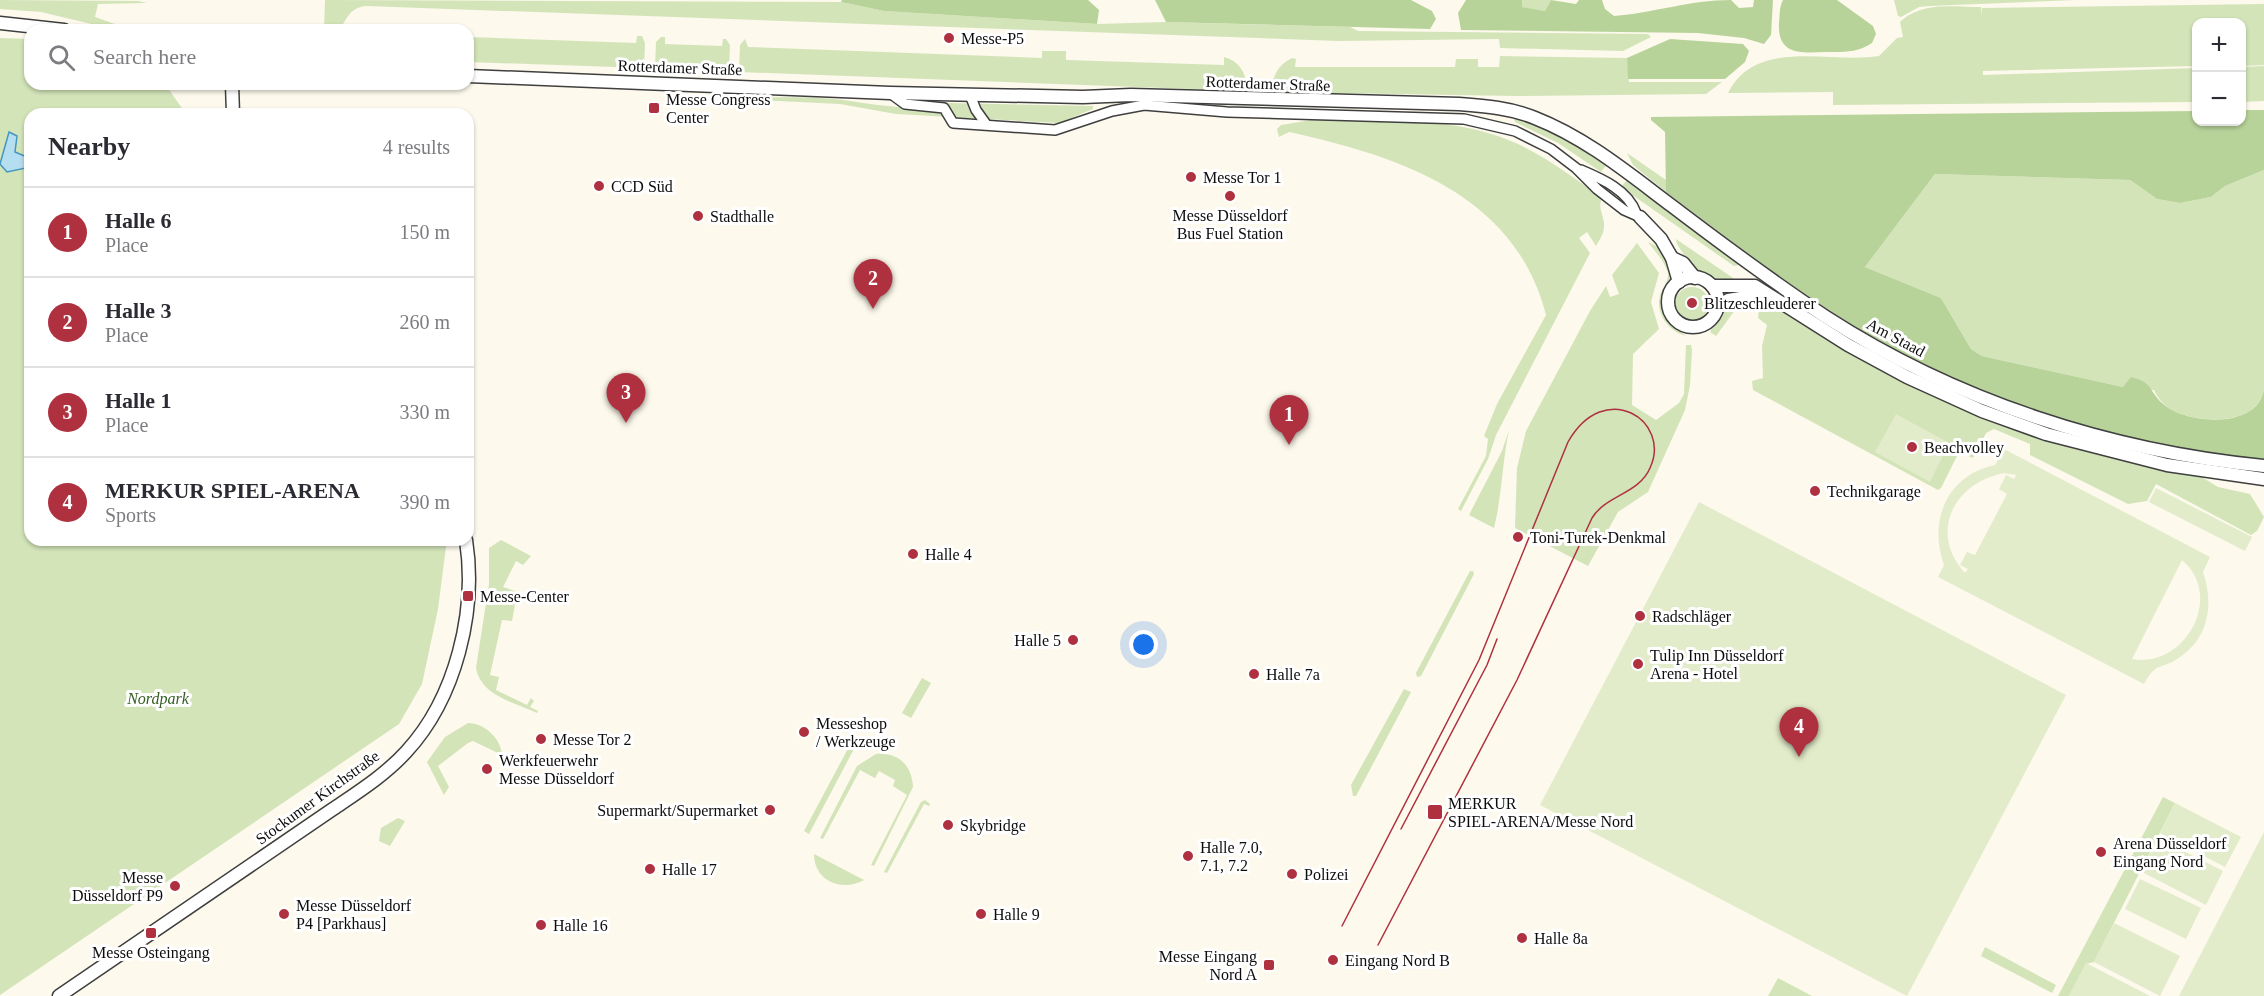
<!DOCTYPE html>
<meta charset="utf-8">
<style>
:root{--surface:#fff;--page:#f2f2f3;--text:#2b2b33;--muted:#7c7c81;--line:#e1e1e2;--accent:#af3140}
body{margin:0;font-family:Georgia,serif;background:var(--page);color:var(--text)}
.controls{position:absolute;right:18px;top:18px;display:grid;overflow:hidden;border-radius:12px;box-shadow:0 2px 4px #0004}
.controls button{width:54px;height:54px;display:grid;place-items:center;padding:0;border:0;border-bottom:2px solid var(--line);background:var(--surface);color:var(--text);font:30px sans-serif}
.you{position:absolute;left:1144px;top:645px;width:21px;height:21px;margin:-15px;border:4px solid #fff;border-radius:50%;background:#1a73e8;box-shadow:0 0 0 9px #1a73e833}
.badge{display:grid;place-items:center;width:39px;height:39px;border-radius:50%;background:var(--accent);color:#fff;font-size:20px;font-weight:700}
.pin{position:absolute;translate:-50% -50px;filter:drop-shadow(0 2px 3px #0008)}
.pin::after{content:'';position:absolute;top:32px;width:21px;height:18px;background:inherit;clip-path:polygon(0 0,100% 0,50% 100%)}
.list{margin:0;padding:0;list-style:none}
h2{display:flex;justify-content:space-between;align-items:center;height:78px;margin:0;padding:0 24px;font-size:26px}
h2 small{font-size:20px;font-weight:400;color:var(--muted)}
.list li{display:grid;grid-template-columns:39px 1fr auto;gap:18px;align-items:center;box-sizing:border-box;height:90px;padding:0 24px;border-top:2px solid var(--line)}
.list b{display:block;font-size:22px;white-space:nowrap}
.list p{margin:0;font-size:20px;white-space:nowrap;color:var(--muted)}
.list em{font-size:20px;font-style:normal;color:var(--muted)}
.icon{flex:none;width:33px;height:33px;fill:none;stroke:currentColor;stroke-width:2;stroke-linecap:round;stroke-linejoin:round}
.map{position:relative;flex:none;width:2264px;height:996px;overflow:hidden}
.search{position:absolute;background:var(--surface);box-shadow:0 2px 4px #0004;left:24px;top:24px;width:450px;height:66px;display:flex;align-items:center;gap:15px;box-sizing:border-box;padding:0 21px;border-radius:18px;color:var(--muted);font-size:22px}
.panel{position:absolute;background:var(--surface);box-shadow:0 2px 4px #0004;left:24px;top:108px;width:450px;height:438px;border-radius:18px}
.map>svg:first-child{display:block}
.green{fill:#d3e4b9}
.forest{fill:#b8d39a}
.pitch{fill:#e3ecca;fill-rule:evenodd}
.water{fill:#b5def0;stroke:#4397c0;stroke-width:1.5}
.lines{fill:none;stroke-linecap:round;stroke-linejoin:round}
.minor-casing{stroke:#3f3f3f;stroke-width:12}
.tertiary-casing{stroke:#3f3f3f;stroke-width:15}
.minor{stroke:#fff;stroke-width:9}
.tertiary{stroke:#fff;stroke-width:12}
.tram{stroke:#af3140;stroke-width:1.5}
.poi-dot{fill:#af3140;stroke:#fff;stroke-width:2}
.labels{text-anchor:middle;stroke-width:6;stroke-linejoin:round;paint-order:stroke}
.poi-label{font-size:16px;fill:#0c0c0c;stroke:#fff;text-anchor:start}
.street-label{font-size:16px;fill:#0c0c0c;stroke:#fff}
.park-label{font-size:16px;font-style:italic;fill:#335d23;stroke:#fff}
</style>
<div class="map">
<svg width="2264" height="996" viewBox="0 0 2264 996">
<rect width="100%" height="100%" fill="#fdf9ec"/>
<!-- green -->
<g class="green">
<polygon points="0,0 138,1 147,3 98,4 95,17 132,30 117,30 41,12 0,9"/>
<path d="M325,0l516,2 43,9 213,13 69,-2 184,5 8,4 290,3 3,3 -28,14 -123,-3 -1,-9 -161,2 -971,-35c-16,1 -20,11 -27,24h-16z"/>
<polygon points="1522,0 1551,0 1545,11 1521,7"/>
<polygon points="1894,0 2075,0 1930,6 1919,7 1901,17 1898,16"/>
<path d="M2264,4v61l-22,1v-44h-46v44l-213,5v4l213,-7v34l-363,3v-13l-105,1c28,-56 102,-29 151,-37l18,-18 6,-1 -3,-15c22,-21 54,-15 81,-15l1,9v-8z"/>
<polygon points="461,28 469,29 469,37 636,43 637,36 642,36 645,43 644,68 468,62 468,30"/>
<polygon points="661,37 665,37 665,44 722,46 723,39 726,39 730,45 729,71 655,69 656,42"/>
<polygon points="0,38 30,39 30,84 165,84 186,114 30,114 30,540 445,540 446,547 438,609 422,684 399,724 0,995"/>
<path d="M745,39l3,8 294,11v-7h24v9l158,5v-8c16,4 24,18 22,34l-507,-19 1,-27z"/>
<path d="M1500,56l127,2 2,24h93l-16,12 -190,2 -244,-4c0,-16 6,-27 20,-34l4,1 -1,8h160l1,-8h22v8h21z"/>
<polygon points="2264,66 2264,101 2242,102 2242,67"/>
<path d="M754,97c29,1 60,-1 89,3 35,5 71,12 107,3l143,3v3l-34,14 -163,-9 -56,-10 -86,-4z"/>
<polygon points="1514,117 1564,136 1607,164 1601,172 1558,143 1515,122"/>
<path d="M1312,120c58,2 123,-4 179,14 42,12 76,39 111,64 -5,11 3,18 2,29 0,7 -5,13 -8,19l-9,-14 -8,6 11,15 -94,182 -8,24 -27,52 -3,-2 28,-53 2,-17 -4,-3 13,-32 49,-89c-31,-122 -149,-159 -257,-183l-10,5 -2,-8 4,-4z"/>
<polygon points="1627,153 1666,180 1666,192 1633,165"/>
<path d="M2264,170v218c-4,42 -82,37 -102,14 -3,-3 -6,-8 -8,-12l-31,-3 -141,-31 -11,-7 -30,-51 -76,-31 70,-93 195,6 27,19 23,4 31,-6 14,-11z"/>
<polygon points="1627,180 1738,261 1739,265 1734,266 1621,187"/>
<path d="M1676,239l57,39 -2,4c-23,1 -36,-8 -47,-27 -3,-5 -8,-11 -8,-16z"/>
<path d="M1648,242c12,4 24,21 24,35 -1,10 -8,18 -9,28l7,17 16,14c-17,-4 -31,-22 -26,-41 3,-8 9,-13 8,-23l-6,-12z"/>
<polygon points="1637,243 1659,273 1651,302 1659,329 1633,354 1632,405 1656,420 1679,403 1684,394 1686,345 1691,345 1692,350 1690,385 1685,410 1648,492 1618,512 1588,566 1515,528 1517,468 1526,431 1590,311 1606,286 1610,297 1619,294 1612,275"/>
<circle cx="1692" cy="304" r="17"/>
<polygon points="1737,301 1738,306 1716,336 1710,332 1722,310"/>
<polygon points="1770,304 1788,309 1873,366 1943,399 2061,443 2108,456 2195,473 2218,487 2250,494 2264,517 2257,531 2251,535 2156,484 2147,501 2128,504 2030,455 2030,444 1994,429 1986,433 1973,458 1959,452 1941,488 1938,490 1753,390 1752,381 1763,378 1762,346 1767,325 1758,318 1759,309"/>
<path d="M1509,430c-7,33 -7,66 -15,98l-25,-13 33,-64z"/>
<path d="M501,540l30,16 -8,9 -7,-4 -13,26 12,4 2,3 -5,27 -10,-1 -12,55 9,2 -3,13 31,15 4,-7 3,3 -4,6 8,4 -1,2c-23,-11 -56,-17 -61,-45l13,-84v-36z"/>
<polygon points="1470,571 1473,571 1474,574 1421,676 1417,677 1416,673"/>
<polygon points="922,678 931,683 911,718 902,713"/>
<polygon points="1404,689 1411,692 1356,796 1353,796 1351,785"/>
<path d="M468,723c16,0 33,15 34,32l-29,-14 -5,2 -30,23 11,21 -5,8 -17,-33 18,-25z"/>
<polygon points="850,745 855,747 809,834 804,831"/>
<path d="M876,754c22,-2 36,11 37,33l-39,79 -3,-1 36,-70 -14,-9 2,-6 -16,-9 -4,7 -15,-8 -37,69 -3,-1 37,-72z"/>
<polygon points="2163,797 2175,803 2094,962 2086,964 2069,996 2058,996"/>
<polygon points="925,800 930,804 929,806 924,804 887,873 884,872 921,802"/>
<polygon points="398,818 405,821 390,846 379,841 381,828"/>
<path d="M814,854l50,26c-21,12 -50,2 -50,-26z"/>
<polygon points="1985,947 2056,985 2052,993 1981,956"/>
<polygon points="1778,978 1812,996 1768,996"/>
</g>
<!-- forest -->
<g class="forest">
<polygon points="842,0 1088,0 1099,10 1097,24 884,11 841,2"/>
<polygon points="1155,0 1411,0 1432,11 1436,19 1430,29 1166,22"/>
<path d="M1466,0h56v7l23,4 6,-11 25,4 3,-4h23l3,9 9,7c39,-3 76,-16 117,-16l8,8 14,-1 1,-7h19l-2,35 -7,9 -20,-6 -46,-5 -237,-3 -3,-17z"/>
<path d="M1783,0h54l36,26 3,8 -4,9c-15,10 -29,9 -46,9 -24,1 -49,4 -47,-29 1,-8 0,-16 4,-23z"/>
<polygon points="1670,39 1743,44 1749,51 1745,62 1725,79 1628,79 1627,58"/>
<path d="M2242,110h22v60l-39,16 -14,11 -31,6 -23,-4 -27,-19 -195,-6 -70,93 76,31 30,51 11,7 141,31 8,-10c23,6 17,13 31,26 23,22 98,27 102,-15v72c-138,-14 -281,-56 -401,-129 -69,-41 -133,-91 -197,-139l-1,-60 -14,-12v-3l545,-6v11h46z"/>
</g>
<!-- pitch -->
<g class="pitch">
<polygon points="1896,414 1949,443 1930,482 1875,452"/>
<path d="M2004,449l206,108 -7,15c11,32 6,65 -23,85 -19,14 -23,3 -36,27l-206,-107 6,-12c-16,-44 3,-90 51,-100zM2004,473l12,2 -2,4 -8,-4 -7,14 8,5 -32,61 -8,-3 -7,13 8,4 -3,4c-37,-41 -11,-90 39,-100zM2182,560c43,36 3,109 -50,99z"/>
<polygon points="2156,488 2252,537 2245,551 2149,502"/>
<polygon points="1699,502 2066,695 1907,996 1540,805"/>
<polygon points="2175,803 2241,837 2225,867 2160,833"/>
<polygon points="2264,832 2264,996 2179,996"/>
<polygon points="2158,838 2223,871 2206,905 2140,871"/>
<polygon points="2140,879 2201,908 2186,939 2125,909"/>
<polygon points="2114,923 2180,956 2160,996 2094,962"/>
<polygon points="2086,963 2150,996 2069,996"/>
</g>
<!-- water -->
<polygon class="water" points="9,132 17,136 15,152 27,157 26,168 7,172 0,164"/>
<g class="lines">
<defs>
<g id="minor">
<polyline points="890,93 905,104 944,108 953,123 1055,130 1112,111 1144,105 1227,112 1464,119 1515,131 1551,149 1576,168 1597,189 1624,210 1640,217"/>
<polyline points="970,95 976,110 986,124"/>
<path d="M1581,170c21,9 47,20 55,43"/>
</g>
<g id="tertiary">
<polyline points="0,23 64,30"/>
<path d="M468,76l422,17 193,4 48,-2 328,9c26,2 52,4 76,14 51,20 93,55 137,88 50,38 101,76 154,111 130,84 284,134 438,149"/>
<polyline points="232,84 233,114"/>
<polyline points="1640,217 1661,239 1672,258 1679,282"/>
<polyline points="1672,258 1683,263 1695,278"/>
<circle cx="1693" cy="302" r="25"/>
<polyline points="1712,286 1755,286 1848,345 1907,377 1982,411 2046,434 2167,465 2264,479"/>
<polyline points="1717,308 1728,300 1766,294"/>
<path d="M59,996l274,-187c25,-17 52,-34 73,-57 50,-54 71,-141 60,-212"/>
</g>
</defs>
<!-- minor casing -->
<use href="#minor" class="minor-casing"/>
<!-- tertiary casing -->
<use href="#tertiary" class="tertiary-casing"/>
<!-- minor -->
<use href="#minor" class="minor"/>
<!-- tertiary -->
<use href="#tertiary" class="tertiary"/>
<!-- tram -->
<g class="tram">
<polyline points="1401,829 1487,665 1497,639"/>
<path d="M1342,926l137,-266 89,-218c37,-65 104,-21 82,26 -11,26 -44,27 -58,50l-75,162 -139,265"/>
</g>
</g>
<!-- markers -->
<g class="poi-dot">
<circle cx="949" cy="38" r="6"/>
<rect x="648" y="102" width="12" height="12" rx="3"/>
<circle cx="1191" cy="177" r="6"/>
<circle cx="599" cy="186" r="6"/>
<circle cx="1230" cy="196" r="6"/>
<circle cx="698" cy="216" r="6"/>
<circle cx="1692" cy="303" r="6"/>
<circle cx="1912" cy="447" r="6"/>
<circle cx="1815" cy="491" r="6"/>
<circle cx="1518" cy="537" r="6"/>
<circle cx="913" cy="554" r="6"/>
<rect x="462" y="590" width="12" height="12" rx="3"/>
<circle cx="1640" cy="616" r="6"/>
<circle cx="1073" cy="640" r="6"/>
<circle cx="1638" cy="664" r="6"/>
<circle cx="1254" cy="674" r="6"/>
<circle cx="804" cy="732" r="6"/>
<circle cx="541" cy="739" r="6"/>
<circle cx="487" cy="769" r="6"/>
<circle cx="770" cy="810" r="6"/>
<rect x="1427" y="804" width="16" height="16" rx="3"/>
<circle cx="948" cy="825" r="6"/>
<circle cx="2101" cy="852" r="6"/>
<circle cx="1188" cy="856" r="6"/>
<circle cx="650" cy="869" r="6"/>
<circle cx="1292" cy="874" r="6"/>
<circle cx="175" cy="886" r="6"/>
<circle cx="284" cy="914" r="6"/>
<circle cx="981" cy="914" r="6"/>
<circle cx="541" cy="925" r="6"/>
<rect x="145" y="927" width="12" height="12" rx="3"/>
<circle cx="1522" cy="938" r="6"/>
<circle cx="1333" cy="960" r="6"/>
<rect x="1263" y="959" width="12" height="12" rx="3"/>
</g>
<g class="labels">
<!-- poi labels -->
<g class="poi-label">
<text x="961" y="44">Messe-P5</text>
<text x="666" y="105">Messe Congress<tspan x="666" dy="18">Center</tspan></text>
<text x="1203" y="183">Messe Tor 1</text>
<text x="611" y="192">CCD Süd</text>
<text x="1230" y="221" text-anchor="middle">Messe Düsseldorf<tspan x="1230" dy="18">Bus Fuel Station</tspan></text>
<text x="710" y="222">Stadthalle</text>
<text x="1704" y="309">Blitzeschleuderer</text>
<text x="1924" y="453">Beachvolley</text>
<text x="1827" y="497">Technikgarage</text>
<text x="1530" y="543">Toni-Turek-Denkmal</text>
<text x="925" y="560">Halle 4</text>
<text x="480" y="602">Messe-Center</text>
<text x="1652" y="622">Radschläger</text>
<text x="1061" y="646" text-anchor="end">Halle 5</text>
<text x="1650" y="661">Tulip Inn Düsseldorf<tspan x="1650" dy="18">Arena - Hotel</tspan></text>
<text x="1266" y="680">Halle 7a</text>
<text x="816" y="729">Messeshop<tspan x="816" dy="18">/ Werkzeuge</tspan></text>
<text x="553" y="745">Messe Tor 2</text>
<text x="499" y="766">Werkfeuerwehr<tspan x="499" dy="18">Messe Düsseldorf</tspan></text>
<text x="1448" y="809">MERKUR<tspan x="1448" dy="18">SPIEL-ARENA/Messe Nord</tspan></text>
<text x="758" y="816" text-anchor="end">Supermarkt/Supermarket</text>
<text x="960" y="831">Skybridge</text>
<text x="2113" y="849">Arena Düsseldorf<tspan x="2113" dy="18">Eingang Nord</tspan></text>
<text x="1200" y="853">Halle 7.0,<tspan x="1200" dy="18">7.1, 7.2</tspan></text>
<text x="662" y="875">Halle 17</text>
<text x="1304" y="880">Polizei</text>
<text x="163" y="883" text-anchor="end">Messe<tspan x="163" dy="18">Düsseldorf P9</tspan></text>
<text x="296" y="911">Messe Düsseldorf<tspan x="296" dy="18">P4 [Parkhaus]</tspan></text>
<text x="993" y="920">Halle 9</text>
<text x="553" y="931">Halle 16</text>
<text x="1534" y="944">Halle 8a</text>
<text x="151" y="958" text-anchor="middle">Messe Osteingang</text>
<text x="1257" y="962" text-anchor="end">Messe Eingang<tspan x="1257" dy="18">Nord A</tspan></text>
<text x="1345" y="966">Eingang Nord B</text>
</g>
<!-- street labels -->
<g class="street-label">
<text transform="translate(680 67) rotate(2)" y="6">Rotterdamer Straße</text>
<text transform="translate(1268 83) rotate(2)" y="6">Rotterdamer Straße</text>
<text transform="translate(1896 337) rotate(28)" y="6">Am Staad</text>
<text transform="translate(317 797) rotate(-36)" y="6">Stockumer Kirchstraße</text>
</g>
<!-- park labels -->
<g class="park-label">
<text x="158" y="704">Nordpark</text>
</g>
</g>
</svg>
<div class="controls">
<button>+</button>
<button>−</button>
</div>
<div class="you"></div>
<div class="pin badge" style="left:1289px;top:445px">1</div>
<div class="pin badge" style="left:873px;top:309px">2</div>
<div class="pin badge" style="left:626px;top:423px">3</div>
<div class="pin badge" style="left:1799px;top:757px">4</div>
<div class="search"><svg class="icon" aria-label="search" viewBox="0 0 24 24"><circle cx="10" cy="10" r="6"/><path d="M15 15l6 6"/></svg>Search here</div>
<section class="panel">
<h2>Nearby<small>4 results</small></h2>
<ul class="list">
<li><span class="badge">1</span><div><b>Halle 6</b><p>Place</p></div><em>150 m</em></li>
<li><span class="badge">2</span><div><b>Halle 3</b><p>Place</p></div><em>260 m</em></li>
<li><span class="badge">3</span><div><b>Halle 1</b><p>Place</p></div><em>330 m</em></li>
<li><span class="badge">4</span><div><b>MERKUR SPIEL-ARENA</b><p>Sports</p></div><em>390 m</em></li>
</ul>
</section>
</div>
